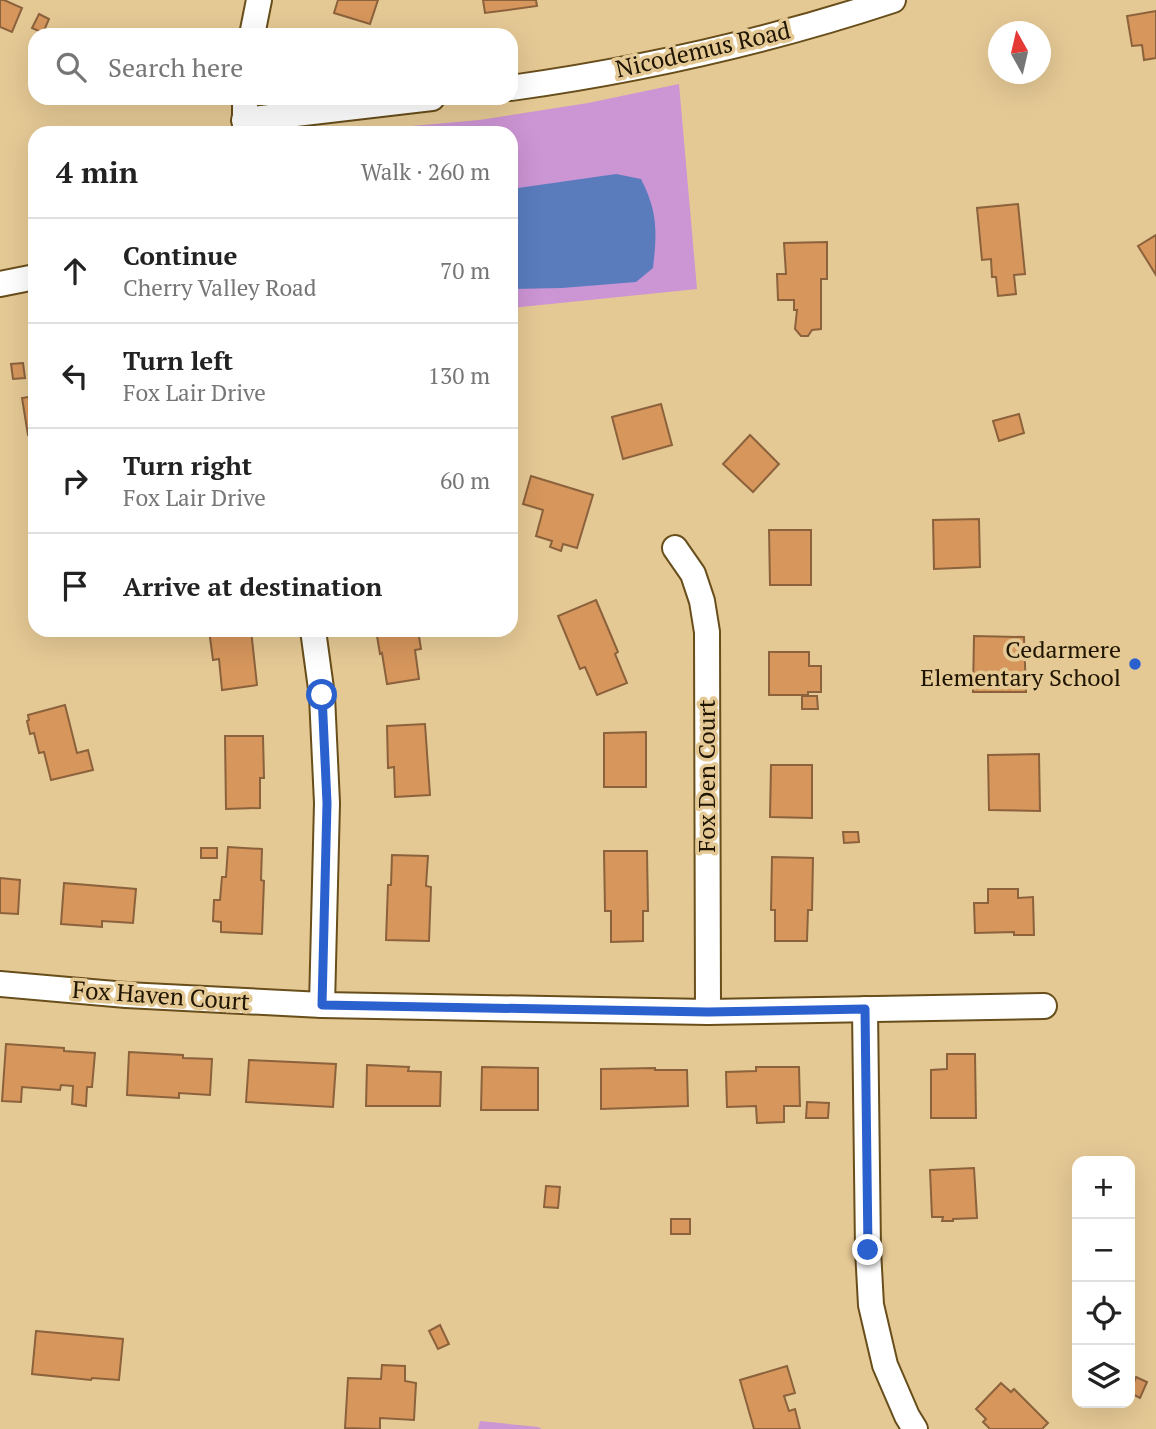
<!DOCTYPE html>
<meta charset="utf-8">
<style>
:root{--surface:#fff;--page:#f2f2f2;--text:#222;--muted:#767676;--line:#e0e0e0}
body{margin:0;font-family:"PT Serif",serif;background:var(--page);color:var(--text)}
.controls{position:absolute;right:21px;bottom:21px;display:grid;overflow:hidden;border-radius:14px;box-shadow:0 7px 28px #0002}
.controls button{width:63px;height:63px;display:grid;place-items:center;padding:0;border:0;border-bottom:2px solid var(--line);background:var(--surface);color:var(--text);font:35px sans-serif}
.compass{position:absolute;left:988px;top:21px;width:63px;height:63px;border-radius:50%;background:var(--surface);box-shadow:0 7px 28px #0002;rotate:352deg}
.stop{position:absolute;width:21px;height:21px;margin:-16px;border:5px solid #2b61cf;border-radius:50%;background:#fff}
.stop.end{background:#2b61cf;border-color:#fff;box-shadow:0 2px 7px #0008}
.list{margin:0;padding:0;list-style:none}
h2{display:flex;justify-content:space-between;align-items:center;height:91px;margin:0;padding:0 28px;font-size:30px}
h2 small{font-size:23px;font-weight:400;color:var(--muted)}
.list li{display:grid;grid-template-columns:46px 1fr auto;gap:21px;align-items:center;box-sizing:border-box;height:105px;padding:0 28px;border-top:2px solid var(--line)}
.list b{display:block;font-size:26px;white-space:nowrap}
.list p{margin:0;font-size:23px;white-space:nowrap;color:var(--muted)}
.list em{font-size:23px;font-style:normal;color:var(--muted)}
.icon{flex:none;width:38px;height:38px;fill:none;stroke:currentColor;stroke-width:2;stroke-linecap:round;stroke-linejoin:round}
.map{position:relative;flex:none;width:1156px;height:1429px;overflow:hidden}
.search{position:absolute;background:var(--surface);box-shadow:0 7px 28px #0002;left:28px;top:28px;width:490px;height:77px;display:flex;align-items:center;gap:18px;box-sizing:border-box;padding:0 24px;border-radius:21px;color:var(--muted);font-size:26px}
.panel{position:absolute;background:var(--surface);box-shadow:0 7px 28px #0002;left:28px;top:126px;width:490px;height:511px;border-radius:21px}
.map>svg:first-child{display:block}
.green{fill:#cc95d4}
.water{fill:#5a7cbd}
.building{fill:#d6965c;stroke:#8b623c;stroke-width:2}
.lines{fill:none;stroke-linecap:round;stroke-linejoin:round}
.street-casing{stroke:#674e1b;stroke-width:28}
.street{stroke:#fff;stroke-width:24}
.route{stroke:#2b61cf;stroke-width:9}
.poi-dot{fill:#2b61cf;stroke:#e5c995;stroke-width:2.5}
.labels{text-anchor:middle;stroke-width:7;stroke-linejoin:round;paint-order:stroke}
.street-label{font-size:24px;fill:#1f1502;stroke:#e5c995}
.poi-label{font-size:24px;fill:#1f1502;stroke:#e5c995;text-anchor:end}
</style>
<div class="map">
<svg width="1156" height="1429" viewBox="0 0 1156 1429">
<rect width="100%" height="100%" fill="#e5c995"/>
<!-- green -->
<g class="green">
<polygon points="679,84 697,289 511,308 511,133 413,133 412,126 479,120 588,103"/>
<polygon points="480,1421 538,1427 542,1429 478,1429"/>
</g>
<!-- water -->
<path class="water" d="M616,174l25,5c17,33 16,54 12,89l-17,14 -74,6 -51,1v-100z"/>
<!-- building -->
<g class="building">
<polygon points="0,0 4,0 22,8 12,32 0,27"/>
<polygon points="338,0 378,0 370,24 334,13"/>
<polygon points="483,0 536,0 537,6 485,13"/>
<polygon points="1156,11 1156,58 1144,60 1142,45 1132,46 1127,16"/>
<polygon points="39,14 49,19 43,33 32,28"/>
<polygon points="1018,204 1025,274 1014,275 1016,294 998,296 996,277 992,277 991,259 982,260 977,208"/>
<polygon points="1156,235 1156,275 1138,246"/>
<polygon points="827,242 827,279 821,279 821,329 812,330 808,336 801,336 795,329 797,310 794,310 794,300 778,300 777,274 786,274 784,243"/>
<polygon points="23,363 25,378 13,379 11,364"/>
<polygon points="35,396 35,434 28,435 22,398"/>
<polygon points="661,404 672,445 623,459 612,417"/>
<polygon points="1019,414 1024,433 999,441 993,421"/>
<polygon points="750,435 779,464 753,492 723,464"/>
<polygon points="531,476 593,495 577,548 563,544 561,551 550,547 552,541 536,536 543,510 523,504"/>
<polygon points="979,519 980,567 934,569 933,520"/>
<polygon points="769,530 811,530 811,585 770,585"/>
<polygon points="596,600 618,652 615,654 627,683 597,695 585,667 580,669 558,616"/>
<polygon points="209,630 251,630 257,685 222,690 219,659 213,660"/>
<polygon points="376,630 418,630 421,649 415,650 419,679 387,684 382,653 380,654"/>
<polygon points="974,636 1024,637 1026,692 973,692"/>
<polygon points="769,652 809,652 809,666 821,666 821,692 808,692 808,695 769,695"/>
<polygon points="802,696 817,696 818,709 802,709"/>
<polygon points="65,705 77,753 88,750 93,770 51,780 44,752 39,753 34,733 30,734 27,721 29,720 28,715"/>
<polygon points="425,724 430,795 395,797 394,767 388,768 387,726"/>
<polygon points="646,732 646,787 604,787 604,733"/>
<polygon points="225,736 263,736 264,778 260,778 260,808 226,809"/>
<polygon points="1039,754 1040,811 989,810 988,755"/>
<polygon points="771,765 812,765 812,818 770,817"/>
<polygon points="843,832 858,832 859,842 844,843"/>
<polygon points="228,847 262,849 261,880 264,881 262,934 221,932 221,922 213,921 214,900 220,900 222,877 226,877"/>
<rect x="201" y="848" width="16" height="10"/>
<polygon points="604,851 647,851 648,911 643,911 643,941 611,942 611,911 605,911"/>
<polygon points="392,855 428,856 426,886 431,887 429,941 386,940 388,885 391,885"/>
<polygon points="772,857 813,858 812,910 808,910 807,941 775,941 775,910 771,910"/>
<polygon points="0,878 20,880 18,914 0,913"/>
<polygon points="64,883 136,889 133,923 102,921 102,927 61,924"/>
<polygon points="988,889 1018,889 1018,898 1033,897 1034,935 1014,935 1014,932 975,933 974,903 988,903"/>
<polygon points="6,1044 64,1048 64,1051 95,1053 92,1087 87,1087 86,1106 72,1104 73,1086 61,1085 60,1090 22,1087 21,1102 2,1101"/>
<polygon points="129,1052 183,1055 183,1058 212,1059 210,1095 179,1093 179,1098 127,1095"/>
<polygon points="947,1054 975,1054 976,1118 931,1118 931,1070 947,1069"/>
<polygon points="249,1060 336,1064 333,1107 246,1102"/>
<polygon points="367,1065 409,1067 408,1071 441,1072 440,1106 366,1106"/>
<polygon points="482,1067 538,1068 538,1110 481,1110"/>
<polygon points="756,1067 799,1067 800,1106 784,1106 784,1122 757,1123 756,1106 727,1107 726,1072 756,1071"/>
<polygon points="655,1068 655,1070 687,1070 688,1106 601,1109 601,1069"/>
<polygon points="807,1102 829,1103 828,1118 806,1118"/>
<polygon points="974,1168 977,1218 953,1219 953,1221 942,1221 943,1217 932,1217 930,1170"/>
<polygon points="546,1186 560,1187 558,1208 544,1207"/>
<rect x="671" y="1219" width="19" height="15"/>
<polygon points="440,1325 449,1344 438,1349 429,1331"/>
<polygon points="36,1331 123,1339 119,1380 92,1378 91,1380 32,1374"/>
<polygon points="382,1365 405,1366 405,1381 416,1383 414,1420 380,1418 380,1429 345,1428 348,1378 381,1379"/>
<polygon points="787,1366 795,1393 784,1396 789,1411 795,1409 800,1429 754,1429 740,1380"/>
<polygon points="1136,1377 1147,1382 1140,1398 1130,1393"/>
<polygon points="1001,1383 1011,1392 1014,1389 1048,1423 1042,1429 990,1429 983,1422 986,1419 976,1409"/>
</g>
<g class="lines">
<defs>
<g id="street">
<polyline points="252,35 259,0"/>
<path d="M511,88c129,-18 258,-47 382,-88"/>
<polyline points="244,120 432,98"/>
<polyline points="245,133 245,98"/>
<polyline points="0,284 35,277"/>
<polyline points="675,548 693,574 702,601 707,632 708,1012"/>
<polyline points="313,630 322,696 327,803 322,1005"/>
<polyline points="0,984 126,995 322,1005 708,1012 1044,1006"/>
<polyline points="865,1009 868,1250 871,1305 885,1365 907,1416 915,1429"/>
</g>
</defs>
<!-- street casing -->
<use href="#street" class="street-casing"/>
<!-- street -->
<use href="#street" class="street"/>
</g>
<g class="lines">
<!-- route -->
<polyline class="route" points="322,695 327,803 322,1005 708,1012 865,1009 868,1250"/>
</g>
<!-- markers -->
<circle class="poi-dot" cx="1135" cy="664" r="7"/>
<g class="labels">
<!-- street labels -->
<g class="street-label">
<text transform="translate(703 50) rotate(-13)" y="8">Nicodemus Road</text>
<text transform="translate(707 776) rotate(-90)" y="8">Fox Den Court</text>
<text transform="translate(161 996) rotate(4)" y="8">Fox Haven Court</text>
</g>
<!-- poi labels -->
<g class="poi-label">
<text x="1121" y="658">Cedarmere<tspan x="1121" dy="28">Elementary School</tspan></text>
</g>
</g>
</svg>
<div class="controls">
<button>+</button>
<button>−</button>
<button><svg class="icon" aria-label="locate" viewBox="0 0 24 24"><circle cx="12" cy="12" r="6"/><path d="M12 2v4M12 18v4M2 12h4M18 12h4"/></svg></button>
<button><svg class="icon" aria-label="layers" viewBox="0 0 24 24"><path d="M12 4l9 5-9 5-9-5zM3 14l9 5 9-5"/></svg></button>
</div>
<svg class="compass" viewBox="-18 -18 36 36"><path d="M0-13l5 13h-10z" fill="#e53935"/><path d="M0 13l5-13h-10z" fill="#767676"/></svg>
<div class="stop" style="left:322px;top:695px"></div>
<div class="stop end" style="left:868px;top:1250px"></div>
<div class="search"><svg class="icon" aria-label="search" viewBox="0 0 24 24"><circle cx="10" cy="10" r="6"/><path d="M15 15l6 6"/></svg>Search here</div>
<section class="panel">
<h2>4 min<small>Walk · 260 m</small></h2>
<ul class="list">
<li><svg class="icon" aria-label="ahead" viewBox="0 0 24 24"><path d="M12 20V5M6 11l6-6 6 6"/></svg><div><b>Continue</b><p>Cherry Valley Road</p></div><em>70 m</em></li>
<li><svg class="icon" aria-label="left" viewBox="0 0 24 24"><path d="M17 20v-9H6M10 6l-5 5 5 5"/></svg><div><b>Turn left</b><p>Fox Lair Drive</p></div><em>130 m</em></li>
<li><svg class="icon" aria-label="right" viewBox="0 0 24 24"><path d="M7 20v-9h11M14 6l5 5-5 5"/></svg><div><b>Turn right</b><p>Fox Lair Drive</p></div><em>60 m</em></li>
<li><svg class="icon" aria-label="arrive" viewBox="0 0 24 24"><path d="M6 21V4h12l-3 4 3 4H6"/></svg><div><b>Arrive at destination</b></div></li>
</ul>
</section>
</div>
